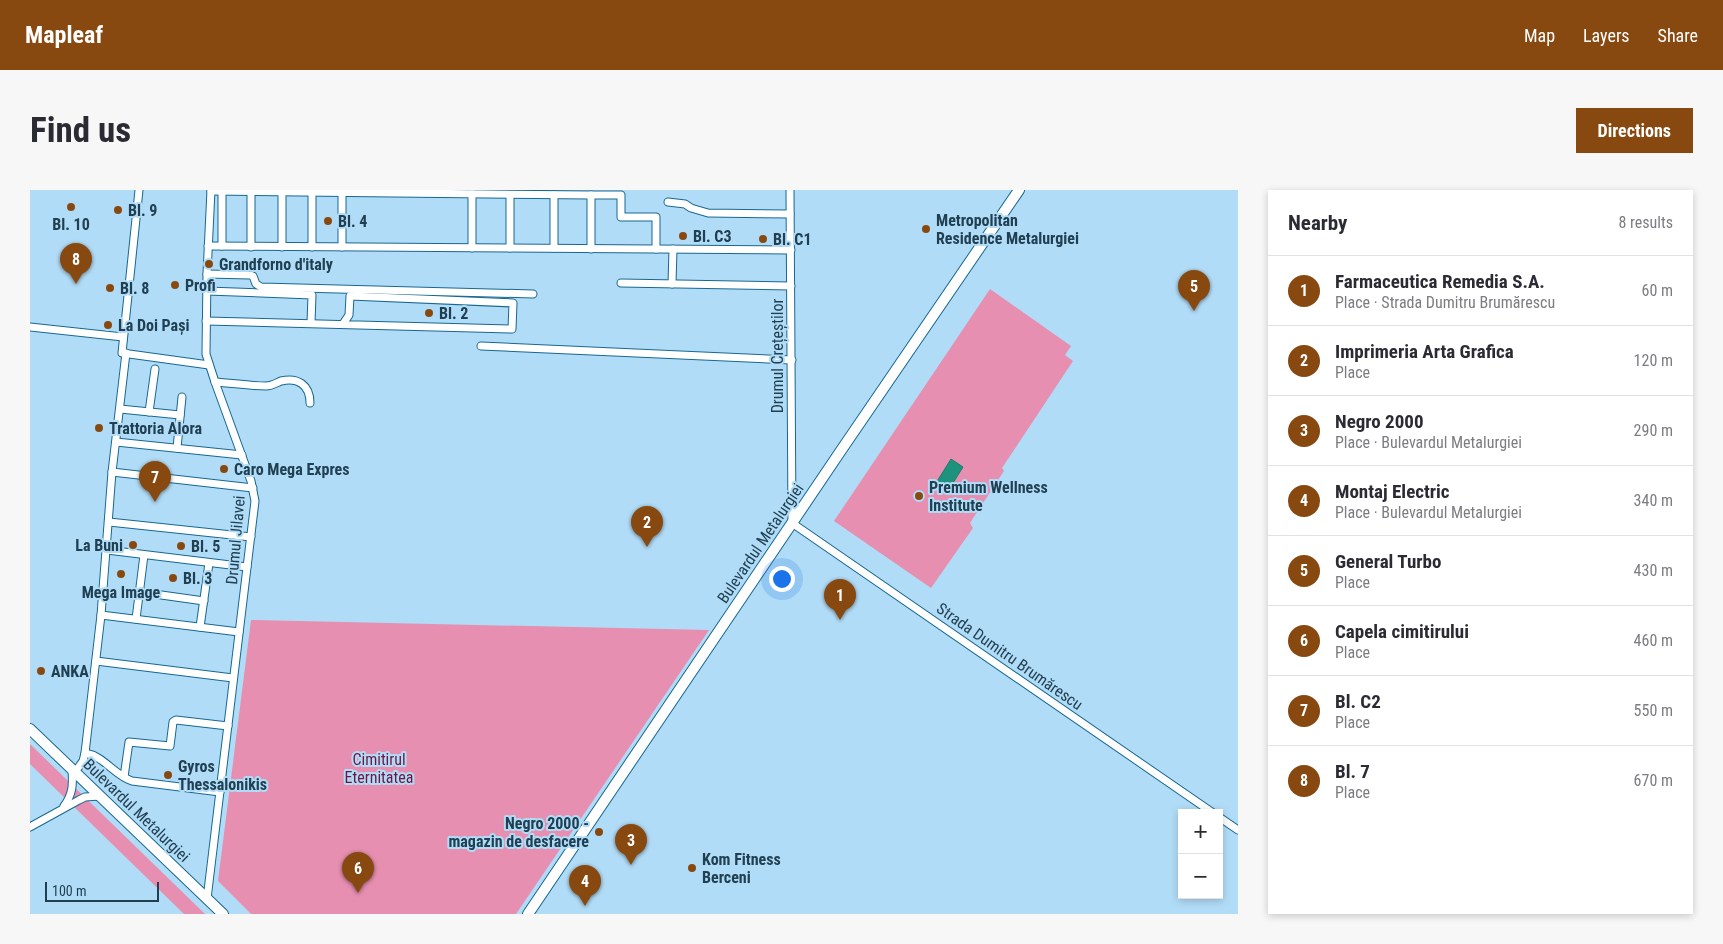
<!DOCTYPE html>
<meta charset="utf-8">
<style>
:root{--surface:#fff;--page:#f7f7f7;--text:#2b2b33;--muted:#7c7c81;--line:#e1e1e2;--accent:#884910}
body{margin:0;font-family:"Roboto Condensed",sans-serif;background:var(--page);color:var(--text)}
.controls{position:absolute;right:15px;bottom:15px;display:grid;overflow:hidden;border-radius:0px;box-shadow:0 2px 8px #0003}
.controls button{width:45px;height:45px;display:grid;place-items:center;padding:0;border:0;border-bottom:1px solid var(--line);background:var(--surface);color:var(--text);font:25px sans-serif}
.scale{position:absolute;left:15px;bottom:12px;width:114px;box-sizing:border-box;padding-left:5px;border:2px solid #203f51;border-top:0;font-size:14px;line-height:18px;white-space:nowrap;color:#203f51;-webkit-text-stroke:4px #b1dcf7;paint-order:stroke}
.you{position:absolute;left:751px;top:388px;width:18px;height:18px;margin:-12px;border:4px solid #fff;border-radius:50%;background:#1a73e8;box-shadow:0 0 0 8px #1a73e833}
.badge{display:grid;place-items:center;width:32px;height:32px;border-radius:50%;background:var(--accent);color:#fff;font-size:16px;font-weight:700}
.pin{position:absolute;translate:-50% -41px;filter:drop-shadow(0 1px 2px #0008)}
.pin::after{content:'';position:absolute;top:26px;width:18px;height:15px;background:inherit;clip-path:polygon(0 0,100% 0,50% 100%)}
.list{margin:0;padding:0;list-style:none}
h2{display:flex;justify-content:space-between;align-items:center;height:65px;margin:0;padding:0 20px;font-size:21px}
h2 small{font-size:16px;font-weight:400;color:var(--muted)}
.list li{display:grid;grid-template-columns:32px 1fr auto;gap:15px;align-items:center;box-sizing:border-box;height:70px;padding:0 20px;border-top:1px solid var(--line)}
.list b{display:block;font-size:19px;white-space:nowrap}
.list p{margin:0;font-size:16px;white-space:nowrap;color:var(--muted)}
.list em{font-size:16px;font-style:normal;color:var(--muted)}
.map{position:relative;flex:none;width:1208px;height:724px;overflow:hidden;border-radius:0px}
header{display:flex;align-items:center;gap:30px;box-sizing:border-box;height:70px;padding:0 25px;background:var(--accent);color:#fff}
header strong{font-size:24px}
nav{display:flex;gap:28px;margin-inline-start:auto;font-size:18px}
.intro{display:flex;align-items:center;justify-content:space-between;box-sizing:border-box;height:120px;padding:0 30px}
h1{margin:0;font-size:35px}
.button{padding:12px 22px;border-radius:0px;background:var(--accent);color:#fff;font-size:18px;font-weight:700}
main{display:flex;gap:30px;padding:0 30px}
aside{flex:1;background:var(--surface);border-radius:0px;box-shadow:0 2px 8px #0003}
.map>svg:first-child{display:block}
.green{fill:#e68fb0}
.water{fill:#1d937d;stroke:#1e7a70}
.lines{fill:none;stroke-linecap:round;stroke-linejoin:round}
.minor-casing{stroke:#166890;stroke-width:9}
.secondary-casing{stroke:#166890;stroke-width:12}
.minor{stroke:#fff;stroke-width:7}
.secondary{stroke:#fff;stroke-width:10}
.poi-dot{fill:#884910;stroke:#b1dcf7;stroke-width:2}
.labels{text-anchor:middle;stroke-width:4;stroke-linejoin:round;paint-order:stroke}
.poi-label{font-size:16px;font-weight:bold;fill:#203f51;stroke:#b1dcf7;text-anchor:start}
.street-label{font-size:16px;fill:#203f51;stroke:#b1dcf7}
.park-label{font-size:16px;fill:#6e1541;stroke:#b1dcf7}
</style>
<header>
<strong>Mapleaf</strong>
<nav><a>Map</a><a>Layers</a><a>Share</a></nav>
</header>
<div class="intro"><h1>Find us</h1><a class="button">Directions</a></div>
<main>
<div class="map">
<svg width="1208" height="724" viewBox="0 0 1208 724">
<rect width="100%" height="100%" fill="#b1dcf7"/>
<!-- green -->
<g class="green">
<polygon points="960,99 1041,156 1035,165 1043,171 972,278 974,281 940,333 943,338 901,398 804,331"/>
<polygon points="221,430 679,440 486,724 221,724 188,691"/>
<polygon points="0,554 175,724 154,724 0,574"/>
</g>
<!-- water -->
<polygon class="water" points="921,269 933,277 918,301 906,293"/>
<g class="lines">
<defs>
<g id="minor">
<polyline points="109,0 92,163 179,175"/>
<polyline points="760,0 762,333 1183,623"/>
<polyline points="181,1 561,5 561,59"/>
<polyline points="192,1 192,56"/>
<polyline points="221,2 221,57"/>
<polyline points="252,2 252,57"/>
<polyline points="282,2 282,57"/>
<polyline points="312,3 312,57"/>
<polyline points="442,4 442,58"/>
<polyline points="480,5 480,58"/>
<polyline points="524,5 524,58"/>
<polyline points="561,5 591,5 591,27 626,27 626,59"/>
<polyline points="638,12 655,14 661,18 678,23 760,24"/>
<polyline points="178,56 761,60"/>
<polyline points="177,84 220,85 223,86 226,94 231,97 503,104"/>
<polyline points="591,93 761,96"/>
<polyline points="642,94 643,59"/>
<polyline points="177,101 282,105 281,133"/>
<polyline points="176,131 482,139 483,113 320,106 319,125 313,134"/>
<polyline points="0,137 93,147"/>
<polyline points="451,156 762,170"/>
<polyline points="96,163 82,282 223,298"/>
<path d="M185,192c17,1 34,4 51,4 6,0 10,-3 15,-5 17,-4 29,4 29,22"/>
<polyline points="90,219 150,225"/>
<polyline points="119,222 125,179"/>
<polyline points="86,252 212,265"/>
<polyline points="147,258 152,207"/>
<polyline points="79,332 221,347"/>
<polyline points="77,360 217,377"/>
<polyline points="110,402 174,411"/>
<polyline points="71,425 209,442"/>
<polyline points="106,429 114,365"/>
<polyline points="170,437 179,373"/>
<polyline points="66,471 203,488"/>
<path d="M55,563c19,3 29,22 47,28l88,11"/>
<polyline points="45,582 53,571 55,563 71,425 82,282"/>
<polyline points="94,587 99,552 140,556 143,532 146,530 198,536"/>
<path d="M34,616c9,-12 9,-22 8,-36"/>
<polyline points="1189,627 1208,640"/>
<polyline points="0,637 49,610 55,607 70,606"/>
<polyline points="177,709 225,311 221,291 185,192 176,164 177,84 181,0"/>
</g>
<g id="secondary">
<polyline points="0,539 193,724"/>
<polyline points="498,724 812,259 989,0"/>
</g>
</defs>
<!-- minor casing -->
<use href="#minor" class="minor-casing"/>
<!-- secondary casing -->
<use href="#secondary" class="secondary-casing"/>
<!-- minor -->
<use href="#minor" class="minor"/>
<!-- secondary -->
<use href="#secondary" class="secondary"/>
</g>
<!-- markers -->
<g class="poi-dot">
<circle cx="41" cy="17" r="5"/>
<circle cx="88" cy="20" r="5"/>
<circle cx="298" cy="31" r="5"/>
<circle cx="896" cy="39" r="5"/>
<circle cx="653" cy="46" r="5"/>
<circle cx="733" cy="49" r="5"/>
<circle cx="179" cy="74" r="5"/>
<circle cx="145" cy="95" r="5"/>
<circle cx="80" cy="98" r="5"/>
<circle cx="399" cy="123" r="5"/>
<circle cx="78" cy="135" r="5"/>
<circle cx="69" cy="238" r="5"/>
<circle cx="194" cy="279" r="5"/>
<circle cx="889" cy="306" r="5"/>
<circle cx="103" cy="355" r="5"/>
<circle cx="151" cy="356" r="5"/>
<circle cx="91" cy="384" r="5"/>
<circle cx="143" cy="388" r="5"/>
<circle cx="11" cy="481" r="5"/>
<circle cx="138" cy="585" r="5"/>
<circle cx="569" cy="642" r="5"/>
<circle cx="662" cy="678" r="5"/>
</g>
<g class="labels">
<!-- poi labels -->
<g class="poi-label">
<text x="98" y="26">Bl. 9</text>
<text x="906" y="36">Metropolitan<tspan x="906" dy="18">Residence Metalurgiei</tspan></text>
<text x="308" y="37">Bl. 4</text>
<text x="41" y="40" text-anchor="middle">Bl. 10</text>
<text x="663" y="52">Bl. C3</text>
<text x="743" y="55">Bl. C1</text>
<text x="189" y="80">Grandforno d'italy</text>
<text x="155" y="101">Profi</text>
<text x="90" y="104">Bl. 8</text>
<text x="409" y="129">Bl. 2</text>
<text x="88" y="141">La Doi Pași</text>
<text x="79" y="244">Trattoria Alora</text>
<text x="204" y="285">Caro Mega Expres</text>
<text x="899" y="303">Premium Wellness<tspan x="899" dy="18">Institute</tspan></text>
<text x="93" y="361" text-anchor="end">La Buni</text>
<text x="161" y="362">Bl. 5</text>
<text x="153" y="394">Bl. 3</text>
<text x="91" y="408" text-anchor="middle">Mega Image</text>
<text x="21" y="487">ANKA</text>
<text x="148" y="582">Gyros<tspan x="148" dy="18">Thessalonikis</tspan></text>
<text x="559" y="639" text-anchor="end">Negro 2000 -<tspan x="559" dy="18">magazin de desfacere</tspan></text>
<text x="672" y="675">Kom Fitness<tspan x="672" dy="18">Berceni</tspan></text>
</g>
<!-- street labels -->
<g class="street-label">
<text transform="translate(747 166) rotate(-90)" y="6">Drumul Crețeștilor</text>
<text transform="translate(205 350) rotate(-85)" y="6">Drumul Jilavei</text>
<text transform="translate(730 353) rotate(-56)" y="6">Bulevardul Metalurgiei</text>
<text transform="translate(980 466) rotate(35)" y="6">Strada Dumitru Brumărescu</text>
<text transform="translate(107 620) rotate(44)" y="6">Bulevardul Metalurgiei</text>
</g>
<!-- park labels -->
<g class="park-label">
<text x="349" y="575">Cimitirul<tspan x="349" dy="18">Eternitatea</tspan></text>
</g>
</g>
</svg>
<div class="controls">
<button>+</button>
<button>−</button>
</div>
<div class="scale">100 m</div>
<div class="you"></div>
<div class="pin badge" style="left:810px;top:430px">1</div>
<div class="pin badge" style="left:617px;top:357px">2</div>
<div class="pin badge" style="left:601px;top:675px">3</div>
<div class="pin badge" style="left:555px;top:716px">4</div>
<div class="pin badge" style="left:1164px;top:121px">5</div>
<div class="pin badge" style="left:328px;top:703px">6</div>
<div class="pin badge" style="left:125px;top:312px">7</div>
<div class="pin badge" style="left:46px;top:94px">8</div>
</div>
<aside>
<h2>Nearby<small>8 results</small></h2>
<ul class="list">
<li><span class="badge">1</span><div><b>Farmaceutica Remedia S.A.</b><p>Place · Strada Dumitru Brumărescu</p></div><em>60 m</em></li>
<li><span class="badge">2</span><div><b>Imprimeria Arta Grafica</b><p>Place</p></div><em>120 m</em></li>
<li><span class="badge">3</span><div><b>Negro 2000</b><p>Place · Bulevardul Metalurgiei</p></div><em>290 m</em></li>
<li><span class="badge">4</span><div><b>Montaj Electric</b><p>Place · Bulevardul Metalurgiei</p></div><em>340 m</em></li>
<li><span class="badge">5</span><div><b>General Turbo</b><p>Place</p></div><em>430 m</em></li>
<li><span class="badge">6</span><div><b>Capela cimitirului</b><p>Place</p></div><em>460 m</em></li>
<li><span class="badge">7</span><div><b>Bl. C2</b><p>Place</p></div><em>550 m</em></li>
<li><span class="badge">8</span><div><b>Bl. 7</b><p>Place</p></div><em>670 m</em></li>
</ul>
</aside>
</main>
